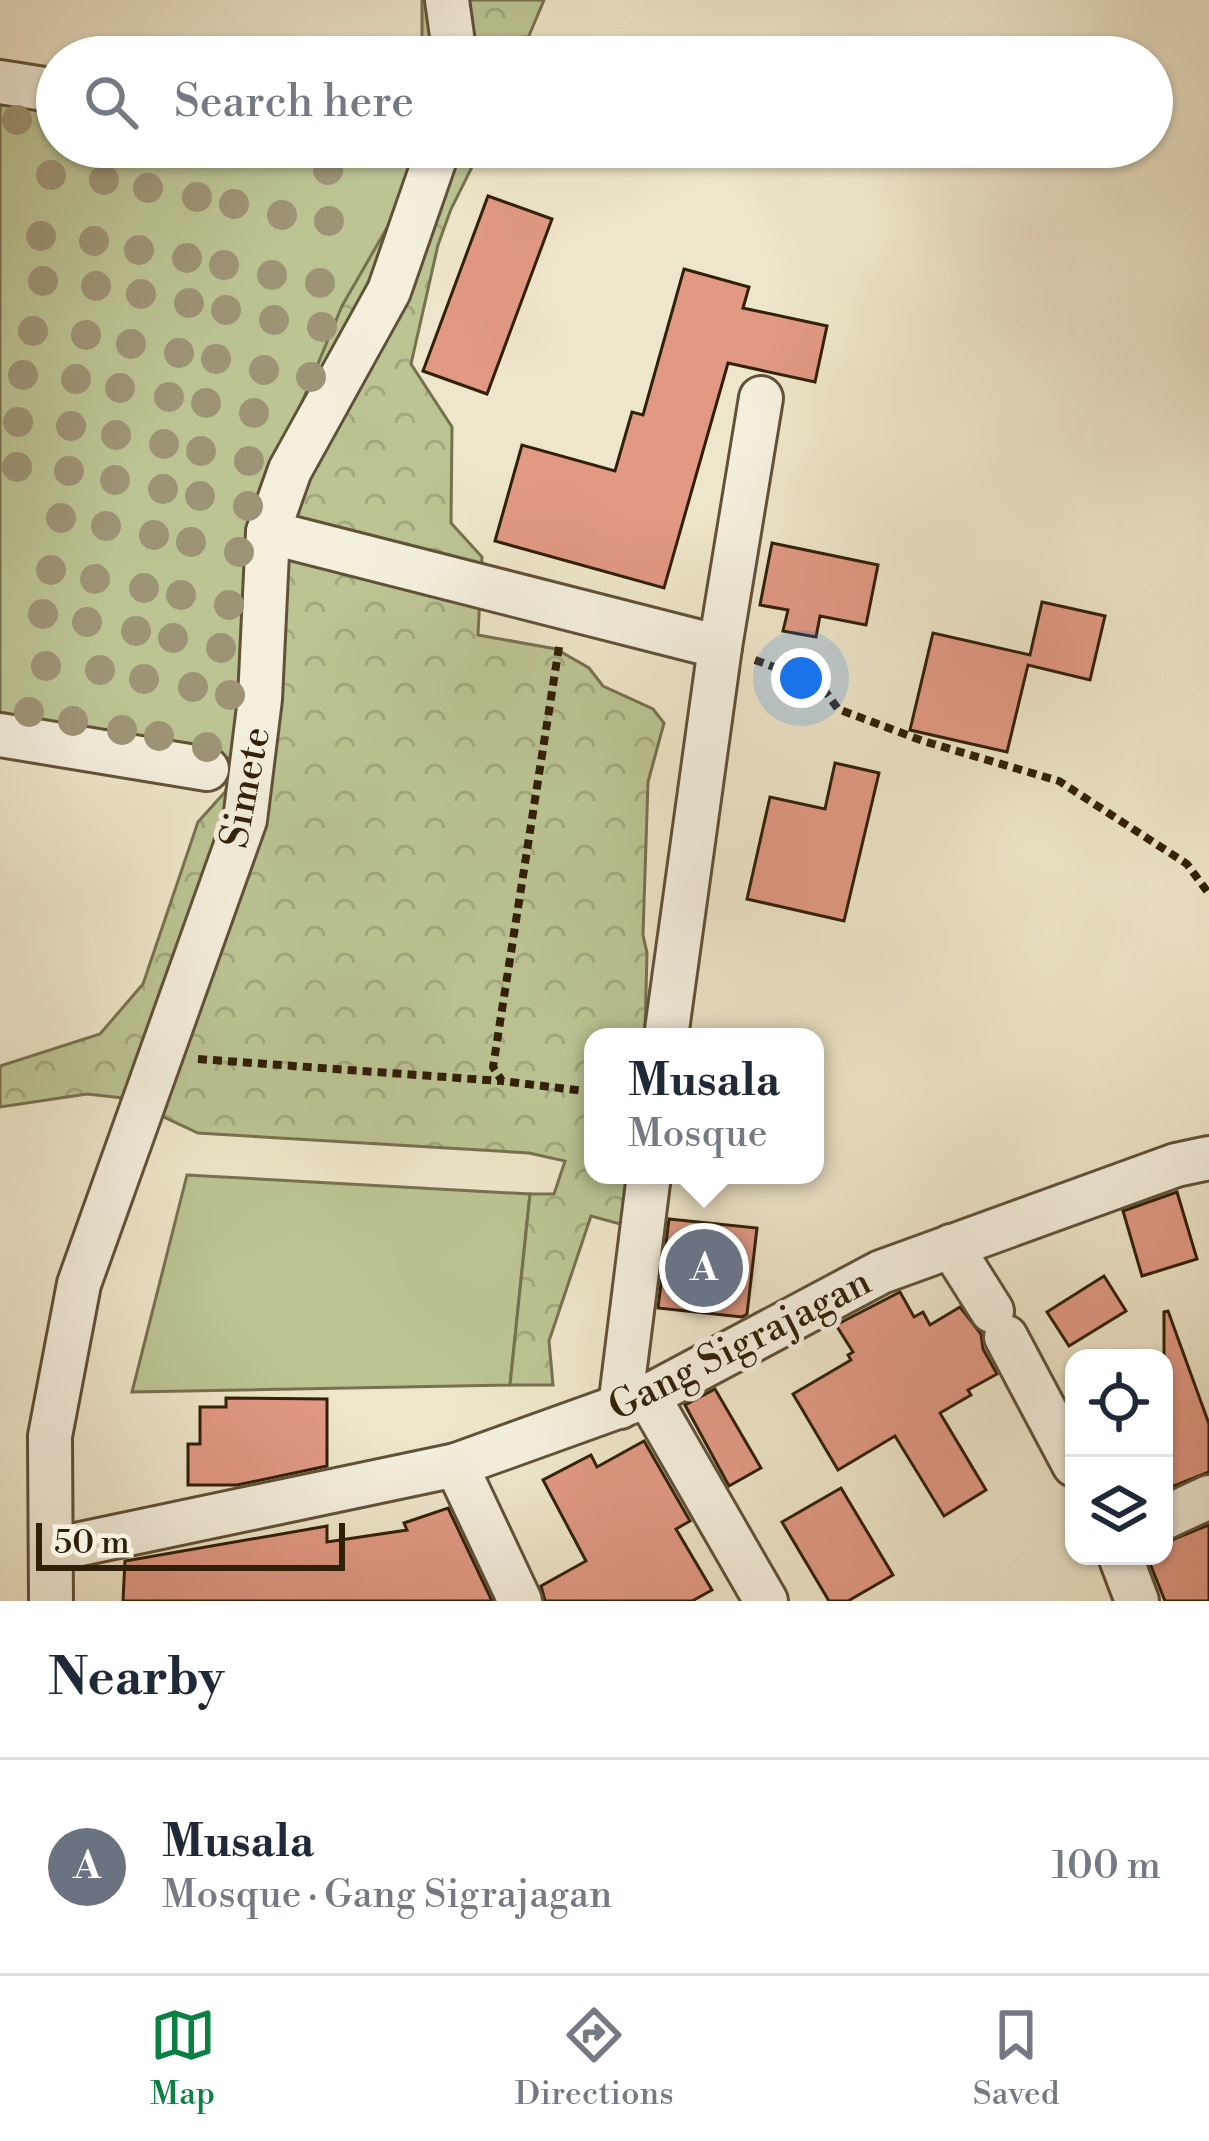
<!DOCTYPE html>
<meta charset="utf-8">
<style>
:root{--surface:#fff;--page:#f2f2f3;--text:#1f2937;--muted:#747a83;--line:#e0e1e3;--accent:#0b8043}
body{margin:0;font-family:"Libre Bodoni",serif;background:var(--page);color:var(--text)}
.controls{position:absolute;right:36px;bottom:36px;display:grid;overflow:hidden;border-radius:24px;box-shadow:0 3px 9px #0004}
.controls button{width:108px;height:108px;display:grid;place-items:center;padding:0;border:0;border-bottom:3px solid var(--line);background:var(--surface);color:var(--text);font:60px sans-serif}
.scale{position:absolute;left:36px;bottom:30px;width:309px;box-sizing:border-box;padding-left:12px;border:6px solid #312008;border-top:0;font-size:33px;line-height:42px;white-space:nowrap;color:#312008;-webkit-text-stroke:9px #f4efdd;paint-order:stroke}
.you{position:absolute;left:801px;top:678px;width:42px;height:42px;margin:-30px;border:9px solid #fff;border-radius:50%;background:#1a73e8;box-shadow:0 0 0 18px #1a73e833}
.badge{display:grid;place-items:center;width:78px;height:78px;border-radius:50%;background:var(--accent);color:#fff;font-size:39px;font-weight:700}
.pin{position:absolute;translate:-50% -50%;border:6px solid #fff;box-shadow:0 3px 12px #0006}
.popup{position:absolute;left:584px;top:1028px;width:240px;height:156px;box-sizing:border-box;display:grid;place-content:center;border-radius:24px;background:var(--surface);filter:drop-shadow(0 3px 9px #0005);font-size:39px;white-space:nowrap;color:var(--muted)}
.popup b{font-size:45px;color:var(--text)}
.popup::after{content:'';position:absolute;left:50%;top:100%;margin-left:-24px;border:24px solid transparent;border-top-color:var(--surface)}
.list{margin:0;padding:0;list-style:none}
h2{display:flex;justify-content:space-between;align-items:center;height:156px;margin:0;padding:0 48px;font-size:51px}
h2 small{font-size:39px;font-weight:400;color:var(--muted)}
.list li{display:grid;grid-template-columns:78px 1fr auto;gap:36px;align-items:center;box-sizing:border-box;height:216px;padding:0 48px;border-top:3px solid var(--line)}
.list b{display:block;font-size:45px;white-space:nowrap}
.list p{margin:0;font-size:39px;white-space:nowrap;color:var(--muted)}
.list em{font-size:39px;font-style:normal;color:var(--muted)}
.icon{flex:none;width:66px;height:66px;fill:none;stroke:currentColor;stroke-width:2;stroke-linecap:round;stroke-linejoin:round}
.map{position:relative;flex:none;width:1209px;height:1601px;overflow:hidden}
.search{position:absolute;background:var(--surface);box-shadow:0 3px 9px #0004;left:36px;right:36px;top:36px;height:132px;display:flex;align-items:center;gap:30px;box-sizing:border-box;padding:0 42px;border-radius:66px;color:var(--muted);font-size:45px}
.sheet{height:372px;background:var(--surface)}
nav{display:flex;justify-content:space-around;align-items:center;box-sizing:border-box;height:168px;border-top:3px solid var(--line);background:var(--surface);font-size:33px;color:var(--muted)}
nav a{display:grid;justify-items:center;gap:6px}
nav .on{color:var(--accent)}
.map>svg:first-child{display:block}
.green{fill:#bcc494;stroke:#76724e;stroke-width:3}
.forest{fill:url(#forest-crowns);stroke:#76724e;stroke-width:3}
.building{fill:#e19984;stroke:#312008;stroke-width:3}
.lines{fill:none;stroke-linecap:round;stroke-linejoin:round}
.minor-casing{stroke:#605238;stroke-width:48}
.path{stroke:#312008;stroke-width:8;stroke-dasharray:9 6;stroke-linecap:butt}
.minor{stroke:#f4efdd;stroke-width:42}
.tree{fill:#9d9476}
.labels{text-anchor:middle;stroke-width:10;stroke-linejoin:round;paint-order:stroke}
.street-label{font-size:39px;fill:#312008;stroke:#f4efdd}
</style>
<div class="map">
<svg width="1209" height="1601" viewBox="0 0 1209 1601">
<defs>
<pattern id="forest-crowns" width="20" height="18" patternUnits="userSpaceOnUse" patternTransform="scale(3)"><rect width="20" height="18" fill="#bcc494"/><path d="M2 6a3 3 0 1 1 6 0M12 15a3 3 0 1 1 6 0" fill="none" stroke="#a2a87e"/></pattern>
</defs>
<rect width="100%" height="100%" fill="#eee6ca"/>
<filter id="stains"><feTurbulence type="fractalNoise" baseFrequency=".00167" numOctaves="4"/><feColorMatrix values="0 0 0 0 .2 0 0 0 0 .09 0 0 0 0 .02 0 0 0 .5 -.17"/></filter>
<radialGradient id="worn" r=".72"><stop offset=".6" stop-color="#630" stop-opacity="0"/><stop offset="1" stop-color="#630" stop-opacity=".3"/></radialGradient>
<!-- green -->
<g class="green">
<polygon points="0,93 57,102 57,147 337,147 412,159 408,193 241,760 0,721"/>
<polygon points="187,1175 530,1194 510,1385 132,1392"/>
</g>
<!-- forest -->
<g class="forest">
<polygon points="422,0 544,0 520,57 422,57"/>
<polygon points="413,147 482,147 451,209 438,245 411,364 452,427 451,523 482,557 478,635 556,649 589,668 603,686 653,709 664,723 648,782 643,935 647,953 645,1030 642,1037 593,1037 593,1175 628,1175 624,1225 591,1216 549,1341 553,1385 510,1385 530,1194 554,1194 565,1161 529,1153 198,1133 123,1098 87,1094 0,1107 0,1066 100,1034 143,984 198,822 225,792 241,760 263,496 342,306 407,193"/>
</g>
<!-- building -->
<g class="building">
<polygon points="488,196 552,219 487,394 423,371"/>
<polygon points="684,269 749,287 743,308 827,326 815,382 728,363 664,588 495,541 522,445 615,471 632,412 643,415"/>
<polygon points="772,543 878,565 866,625 820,616 816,637 783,631 788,610 760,605"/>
<polygon points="1042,602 1105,616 1090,680 1028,665 1007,752 910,730 933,633 1030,655"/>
<polygon points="835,763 879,773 844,921 747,899 770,797 825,809"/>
<polygon points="1177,1192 1197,1259 1142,1276 1123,1211"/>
<polygon points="669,1219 757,1228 747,1314 742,1317 658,1308"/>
<polygon points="1104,1276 1126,1311 1069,1346 1047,1312"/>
<polygon points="900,1292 914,1317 923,1312 930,1325 960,1307 981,1334 983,1349 997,1374 968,1390 971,1395 940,1413 986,1490 944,1516 895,1436 838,1470 793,1394 851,1360 848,1355 853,1352 836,1325"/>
<polygon points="1168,1311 1209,1424 1209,1472 1164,1490 1164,1312"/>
<polygon points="715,1389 761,1468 729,1486 685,1405"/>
<polygon points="226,1398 327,1399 327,1466 237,1485 188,1485 188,1444 200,1444 200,1407 226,1407"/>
<polygon points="644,1441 690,1521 676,1529 712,1590 692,1601 545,1601 541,1586 586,1561 543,1480 591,1455 597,1467"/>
<polygon points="841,1488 893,1575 848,1601 829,1601 782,1522"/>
<polygon points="448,1508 492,1601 123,1601 125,1561 327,1526 327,1542 407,1530 404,1523"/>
<polygon points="1209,1525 1209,1601 1165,1601 1147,1556 1164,1556 1164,1543"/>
</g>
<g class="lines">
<defs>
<g id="minor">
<polyline points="447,0 455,57"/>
<polyline points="0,82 57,91"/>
<polyline points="268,532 720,647 761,398"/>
<polyline points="0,735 207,769"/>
<polyline points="666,1037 720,647"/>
<polyline points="951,1246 992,1311"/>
<polyline points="1006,1337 1074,1465"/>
<polyline points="648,1396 766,1601"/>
<polyline points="620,1407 649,1175"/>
<polyline points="456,1465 520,1601"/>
<polyline points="1164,1518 1209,1497"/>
<polyline points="52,1550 456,1465 648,1396 881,1272 1176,1165 1209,1158"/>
<polyline points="1120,1556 1137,1601"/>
<polyline points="51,1601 50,1436 79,1284 245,820 260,699 268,532 290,470 389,291 439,147"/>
</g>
</defs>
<!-- minor casing -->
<use href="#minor" class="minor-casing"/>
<!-- path -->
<g class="path">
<polyline points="559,647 493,1067 502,1081 593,1092"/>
<polyline points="755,660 820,684 838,709 923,741 1059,781 1187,864 1209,894"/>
<polyline points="198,1059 500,1081"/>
</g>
<!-- minor -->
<use href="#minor" class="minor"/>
</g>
<!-- trees -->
<g class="tree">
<circle cx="17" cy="120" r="15"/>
<circle cx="328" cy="170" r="15"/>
<circle cx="51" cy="175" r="15"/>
<circle cx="104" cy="180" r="15"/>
<circle cx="148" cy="188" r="15"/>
<circle cx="197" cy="197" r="15"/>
<circle cx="234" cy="204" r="15"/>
<circle cx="282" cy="215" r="15"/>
<circle cx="329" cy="221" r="15"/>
<circle cx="41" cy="236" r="15"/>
<circle cx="94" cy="241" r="15"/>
<circle cx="139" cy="250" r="15"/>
<circle cx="187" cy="258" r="15"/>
<circle cx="224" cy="265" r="15"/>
<circle cx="272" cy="275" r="15"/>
<circle cx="43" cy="281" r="15"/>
<circle cx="320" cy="283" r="15"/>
<circle cx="96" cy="286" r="15"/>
<circle cx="141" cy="294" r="15"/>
<circle cx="189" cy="303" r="15"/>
<circle cx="226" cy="310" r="15"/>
<circle cx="274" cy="320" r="15"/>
<circle cx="322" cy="327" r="15"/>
<circle cx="33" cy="331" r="15"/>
<circle cx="86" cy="335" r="15"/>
<circle cx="131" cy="344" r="15"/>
<circle cx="179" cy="353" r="15"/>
<circle cx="216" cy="359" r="15"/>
<circle cx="264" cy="370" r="15"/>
<circle cx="23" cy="375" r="15"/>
<circle cx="311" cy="377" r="15"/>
<circle cx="76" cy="379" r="15"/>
<circle cx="120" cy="388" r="15"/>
<circle cx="169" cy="397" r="15"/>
<circle cx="206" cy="403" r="15"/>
<circle cx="254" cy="413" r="15"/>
<circle cx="18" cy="422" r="15"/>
<circle cx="71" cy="426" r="15"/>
<circle cx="116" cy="435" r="15"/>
<circle cx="164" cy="444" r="15"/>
<circle cx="201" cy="451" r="15"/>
<circle cx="249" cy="461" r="15"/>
<circle cx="17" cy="467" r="15"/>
<circle cx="69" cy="471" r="15"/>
<circle cx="115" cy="480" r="15"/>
<circle cx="163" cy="489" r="15"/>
<circle cx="200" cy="496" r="15"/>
<circle cx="248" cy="506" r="15"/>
<circle cx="61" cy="518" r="15"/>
<circle cx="106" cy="526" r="15"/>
<circle cx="154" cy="535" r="15"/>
<circle cx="191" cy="542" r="15"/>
<circle cx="239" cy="552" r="15"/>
<circle cx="51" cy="570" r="15"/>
<circle cx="95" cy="579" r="15"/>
<circle cx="144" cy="588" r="15"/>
<circle cx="181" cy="595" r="15"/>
<circle cx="229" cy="605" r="15"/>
<circle cx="43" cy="614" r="15"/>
<circle cx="87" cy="622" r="15"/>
<circle cx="136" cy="631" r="15"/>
<circle cx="173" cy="638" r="15"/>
<circle cx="221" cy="648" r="15"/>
<circle cx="46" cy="666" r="15"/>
<circle cx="100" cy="670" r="15"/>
<circle cx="144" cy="679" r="15"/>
<circle cx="193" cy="687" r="15"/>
<circle cx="230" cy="695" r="15"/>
<circle cx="29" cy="712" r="15"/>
<circle cx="73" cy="721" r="15"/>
<circle cx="122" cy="730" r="15"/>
<circle cx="159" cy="736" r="15"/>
<circle cx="207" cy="747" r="15"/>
</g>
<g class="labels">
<!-- street labels -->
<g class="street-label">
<text transform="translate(244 787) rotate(-79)" y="14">Simete</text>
<text transform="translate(739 1343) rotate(-27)" y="14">Gang Sigrajagan</text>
</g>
</g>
<rect width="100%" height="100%" filter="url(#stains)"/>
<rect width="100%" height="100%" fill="url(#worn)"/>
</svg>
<div class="controls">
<button><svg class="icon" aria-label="locate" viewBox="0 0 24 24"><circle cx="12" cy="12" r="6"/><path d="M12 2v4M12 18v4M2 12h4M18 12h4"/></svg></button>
<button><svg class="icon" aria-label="layers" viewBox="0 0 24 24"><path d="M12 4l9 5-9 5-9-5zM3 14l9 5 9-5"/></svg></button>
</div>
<div class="scale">50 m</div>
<div class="you"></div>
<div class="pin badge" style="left:704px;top:1268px;background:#6b7280">A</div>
<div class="popup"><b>Musala</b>Mosque</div>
<div class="search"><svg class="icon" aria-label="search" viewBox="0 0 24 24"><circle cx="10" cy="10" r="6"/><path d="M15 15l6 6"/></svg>Search here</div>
</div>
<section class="sheet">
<h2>Nearby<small></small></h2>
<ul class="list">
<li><span class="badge" style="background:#6b7280">A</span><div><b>Musala</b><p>Mosque · Gang Sigrajagan</p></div><em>100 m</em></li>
</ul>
</section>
<nav>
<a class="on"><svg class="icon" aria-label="map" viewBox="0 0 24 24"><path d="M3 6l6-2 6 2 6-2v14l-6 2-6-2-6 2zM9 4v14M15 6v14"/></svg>Map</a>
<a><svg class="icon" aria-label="directions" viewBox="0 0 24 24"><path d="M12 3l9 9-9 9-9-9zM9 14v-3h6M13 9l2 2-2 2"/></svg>Directions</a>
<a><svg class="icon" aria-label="saved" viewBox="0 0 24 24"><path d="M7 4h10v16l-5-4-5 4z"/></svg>Saved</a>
</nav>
